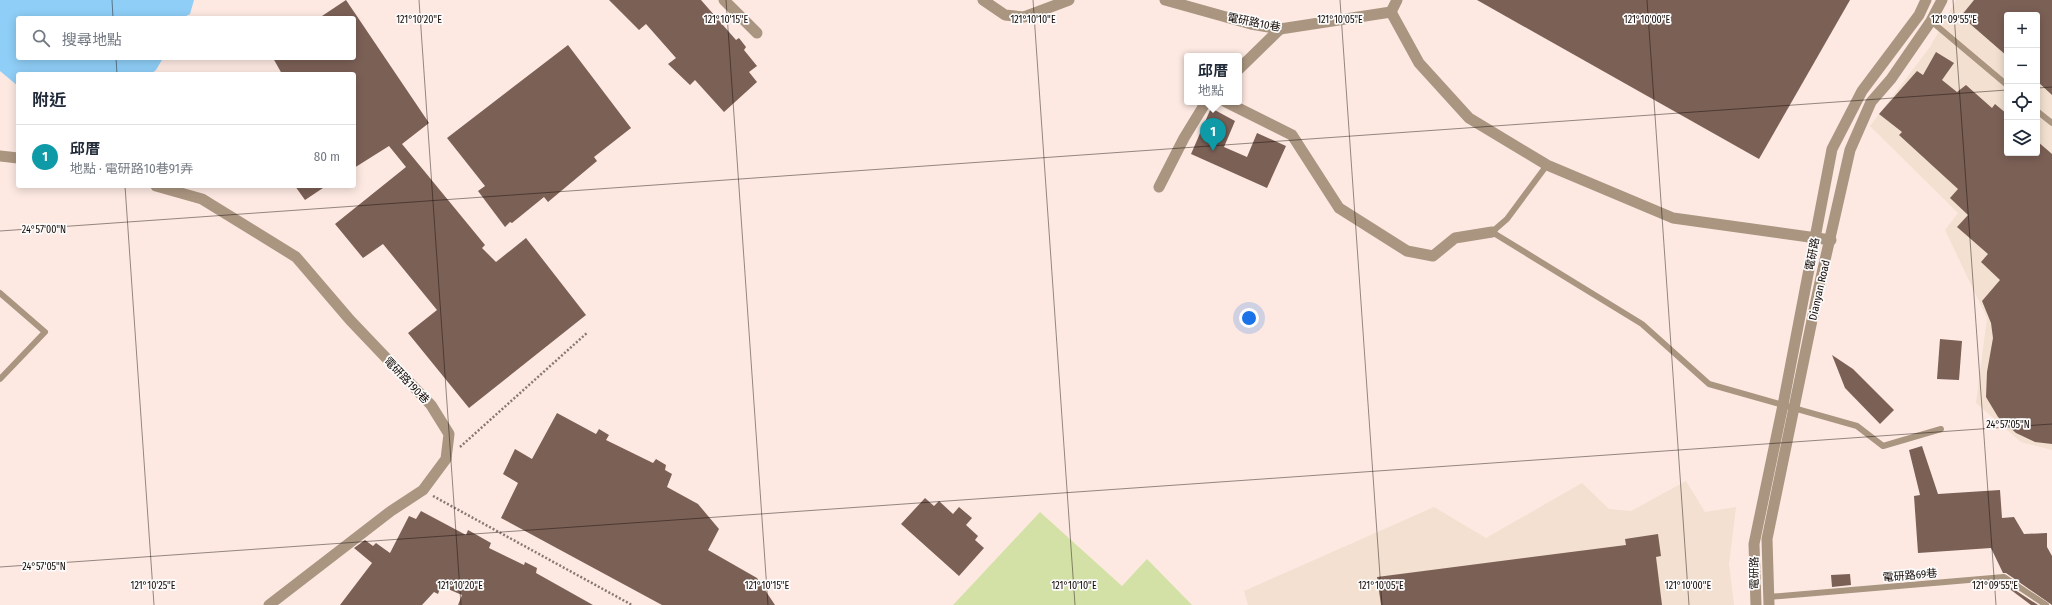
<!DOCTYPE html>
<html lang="zh-TW">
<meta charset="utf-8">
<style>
:root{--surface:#fff;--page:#f6f6f7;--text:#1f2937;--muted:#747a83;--line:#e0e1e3;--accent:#ea580c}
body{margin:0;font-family:"Fira Sans Condensed","Noto Sans TC",sans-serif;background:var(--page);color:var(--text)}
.controls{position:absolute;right:12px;top:12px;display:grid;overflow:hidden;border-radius:4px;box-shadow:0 2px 10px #0003}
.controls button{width:36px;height:36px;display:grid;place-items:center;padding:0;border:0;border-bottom:1px solid var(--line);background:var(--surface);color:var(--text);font:20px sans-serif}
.you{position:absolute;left:1249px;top:318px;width:14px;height:14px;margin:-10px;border:3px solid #fff;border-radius:50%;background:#1a73e8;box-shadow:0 0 0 6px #1a73e833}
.badge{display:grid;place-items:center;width:26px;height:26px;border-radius:50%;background:var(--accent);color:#fff;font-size:13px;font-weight:700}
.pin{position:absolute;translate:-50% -33px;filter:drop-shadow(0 1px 2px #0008)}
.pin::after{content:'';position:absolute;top:21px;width:14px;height:12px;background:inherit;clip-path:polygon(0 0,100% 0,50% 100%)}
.popup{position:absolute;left:1184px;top:53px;width:58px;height:52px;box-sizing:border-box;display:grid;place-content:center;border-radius:4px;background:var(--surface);filter:drop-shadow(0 1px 3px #0005);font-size:13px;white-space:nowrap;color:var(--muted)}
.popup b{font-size:15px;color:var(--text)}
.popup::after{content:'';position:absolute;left:50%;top:100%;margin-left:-8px;border:8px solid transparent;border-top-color:var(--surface)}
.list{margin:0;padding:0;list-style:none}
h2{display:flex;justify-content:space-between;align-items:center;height:52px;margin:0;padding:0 16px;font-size:17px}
h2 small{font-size:13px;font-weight:400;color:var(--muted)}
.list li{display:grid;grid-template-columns:26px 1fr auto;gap:12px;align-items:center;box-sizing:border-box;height:64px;padding:0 16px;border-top:1px solid var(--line)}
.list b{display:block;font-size:15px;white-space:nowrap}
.list p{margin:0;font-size:13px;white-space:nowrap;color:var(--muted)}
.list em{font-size:13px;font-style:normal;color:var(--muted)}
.icon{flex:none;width:22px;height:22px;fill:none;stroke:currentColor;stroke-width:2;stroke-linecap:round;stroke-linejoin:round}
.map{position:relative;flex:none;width:2052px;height:605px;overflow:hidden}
.search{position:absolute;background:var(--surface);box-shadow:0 2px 10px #0003;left:16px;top:16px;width:340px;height:44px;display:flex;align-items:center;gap:10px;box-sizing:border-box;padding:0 14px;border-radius:4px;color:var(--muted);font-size:15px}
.panel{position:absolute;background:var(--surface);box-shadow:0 2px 10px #0003;left:16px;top:72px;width:340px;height:116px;border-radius:4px}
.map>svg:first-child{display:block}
.industrial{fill:#f3e0d0;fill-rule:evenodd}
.green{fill:#d4e1a6}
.water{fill:#8fcef7}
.building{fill:#7b6056}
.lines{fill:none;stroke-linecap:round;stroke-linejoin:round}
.path{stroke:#877872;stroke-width:2.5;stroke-dasharray:2 2;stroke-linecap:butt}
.service{stroke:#aa9580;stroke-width:6}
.minor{stroke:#aa9580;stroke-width:11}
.tertiary{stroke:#aa9580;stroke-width:11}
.ticks{fill:none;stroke:#150b07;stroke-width:1;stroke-opacity:0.45}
.labels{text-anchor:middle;stroke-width:3.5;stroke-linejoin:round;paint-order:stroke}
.street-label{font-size:11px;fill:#150b07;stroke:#fbfbfb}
.ticks-label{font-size:10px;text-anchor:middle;fill:#150b07;stroke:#fbfbfb;stroke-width:3.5;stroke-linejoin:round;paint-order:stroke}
</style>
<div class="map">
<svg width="2052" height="605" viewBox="0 0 2052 605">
<rect width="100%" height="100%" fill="#fde9e2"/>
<!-- industrial -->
<g class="industrial">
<path d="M1956,0h96v450l-31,-8 -45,-39 11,-85 -42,-88 13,-17 -88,-87 60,-79zM2007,15h30v138h-30z"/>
<polygon points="1686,481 1705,512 1736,507 1729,564 1734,605 1248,605 1244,591 1434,507 1486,538 1582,483 1609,509 1631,511"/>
</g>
<!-- green -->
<polygon class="green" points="1040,512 1122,586 1147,559 1192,605 953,605"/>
<!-- water -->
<polygon class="water" points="0,0 194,0 190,14 182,18 18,18 18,58 163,58 156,70 151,74 18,74 18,86 0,71"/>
<!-- building -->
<g class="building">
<polygon points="346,0 429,123 402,144 485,245 482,248 496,262 526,238 586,315 469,408 408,333 437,310 383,244 363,258 335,224 406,167 389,146 354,168 354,74 282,74 273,58 354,58 354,18 319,18"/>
<polygon points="609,0 701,0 736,40 739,38 746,47 744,50 757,66 749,72 757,82 724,112 695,80 690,85 668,64 676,58 646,24 639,30"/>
<polygon points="1477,0 1850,0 1759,159"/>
<polygon points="1974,0 2052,0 2052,95 2037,81 2037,15 2007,15 2007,56 1961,16"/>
<polygon points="568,45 631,128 594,157 597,161 548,202 544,197 512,223 510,222 505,227 478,191 485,186 447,138"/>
<polygon points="1936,52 1954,63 1942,80 1957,92 1966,85 1992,108 1995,104 2007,114 2007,153 2037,153 2037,141 2052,154 2052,444 2035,442 2016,433 1998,417 1986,397 1987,372 1993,338 1991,323 1982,301 2000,280 1981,262 1988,254 1957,227 1968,215 1950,198 1958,189 1899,135 1902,132 1879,114 1917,71 1923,75"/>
<polygon points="1211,108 1235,121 1224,147 1247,157 1257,133 1286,146 1267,188 1191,154"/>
<polygon points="295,186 326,186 305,200"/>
<polygon points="1940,339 1962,341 1959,380 1937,379"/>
<polygon points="1832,355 1853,369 1894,410 1880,424 1845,388"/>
<polygon points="557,413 596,434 599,429 609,435 606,440 653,463 656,459 666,465 665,470 672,474 667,487 698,504 719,529 708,550 757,578 775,605 662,605 501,518 518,483 503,474 515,449 532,459"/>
<polygon points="1922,446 1938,494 2000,490 2002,518 2014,517 2024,534 2047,533 2047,547 2052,556 2052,605 2006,573 2003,573 1991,548 1918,553 1914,496 1920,495 1909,450"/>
<polygon points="925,498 934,506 939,501 953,514 959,507 972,518 966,525 978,536 975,540 984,548 959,576 901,524"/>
<polygon points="421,511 466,535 468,530 491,543 489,548 524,565 525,562 537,568 536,573 593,605 458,605 462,595 441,586 438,594 434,592 422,605 340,605 372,563 354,548 365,540 373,546 376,543 390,553 409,516 416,519"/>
<polygon points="1658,534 1661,556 1656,557 1662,605 1381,605 1377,577 1626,545 1625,539"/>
<polygon points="1914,569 1906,581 1892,582 1883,572"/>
<polygon points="1850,574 1851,585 1832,587 1831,575"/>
<polygon points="2009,586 2038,605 2031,605 2011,590"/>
</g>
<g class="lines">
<!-- path -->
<g class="path">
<polyline points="460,447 588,332"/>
<polyline points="433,496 632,605"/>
</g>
<!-- service -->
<g class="service">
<polyline points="1931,21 2007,85"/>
<polyline points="2037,111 2052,123"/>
<polyline points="1547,165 1507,219 1492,232 1642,324 1709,384 1857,426 1883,446 1941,429"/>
<polyline points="0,293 45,332 0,379"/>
<polyline points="1768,597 2004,577 2046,605"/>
</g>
<!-- minor -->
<g class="minor">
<polyline points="724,0 757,33"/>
<polyline points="983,0 1005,15 1024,17 1069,0"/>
<polyline points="1165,0 1251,24 1280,29 1391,12"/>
<polyline points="1391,12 1419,63 1469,118 1547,165 1673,218 1831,240"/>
<polyline points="1391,12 1397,0"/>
<polyline points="1239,69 1280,29"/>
<polyline points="1226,102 1292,135 1339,208 1407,251 1433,256 1455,238 1492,232"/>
<polyline points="0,156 18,158"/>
<polyline points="156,186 202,199 296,257 350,320 431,405 449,434 446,459 423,490 391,511 269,605"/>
<polyline points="1159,187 1184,138 1206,102"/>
</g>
<!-- tertiary -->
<g class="tertiary">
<polyline points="1756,605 1754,544 1783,405 1832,149 1862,91 1919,15 1926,0"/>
<polyline points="1769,605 1767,539 1818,291 1850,150 1871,102 1891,79 1931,21 1942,0"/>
</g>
</g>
<!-- ticks -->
<path class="ticks" d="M112,0l1,18M419,0l42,605M726,0l42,605M1033,0l42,605M1340,0l42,605M1647,0l42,605M1953,0l43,605M116,58l1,16M2037,88l15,-1M125,186l29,419M0,231l2007,-141M0,567l2052,-143"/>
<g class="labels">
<!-- street labels -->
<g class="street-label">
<text transform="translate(1254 22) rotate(11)" y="4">電研路10巷</text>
<text transform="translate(1812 254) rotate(-79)" y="4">電研路</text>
<text transform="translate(1819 290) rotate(-77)" y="4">Dianyan Road</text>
<text transform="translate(407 380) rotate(46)" y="4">電研路190巷</text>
<text transform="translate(1754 573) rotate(-91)" y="4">電研路</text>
<text transform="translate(1910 575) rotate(-5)" y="4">電研路69巷</text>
</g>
</g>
<g class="ticks-label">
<text x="419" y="23">121°10'20"E</text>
<text x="726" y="23">121°10'15"E</text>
<text x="1033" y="23">121°10'10"E</text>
<text x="1340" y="23">121°10'05"E</text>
<text x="1647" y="23">121°10'00"E</text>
<text x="1954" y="23">121°09'55"E</text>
<text x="44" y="233">24°57'00"N</text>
<text x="2008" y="428">24°57'05"N</text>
<text x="44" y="570">24°57'05"N</text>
<text x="153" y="589">121°10'25"E</text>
<text x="460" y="589">121°10'20"E</text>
<text x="767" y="589">121°10'15"E</text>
<text x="1074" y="589">121°10'10"E</text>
<text x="1381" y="589">121°10'05"E</text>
<text x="1688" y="589">121°10'00"E</text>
<text x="1995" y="589">121°09'55"E</text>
</g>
</svg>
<div class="controls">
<button>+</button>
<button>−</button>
<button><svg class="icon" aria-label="locate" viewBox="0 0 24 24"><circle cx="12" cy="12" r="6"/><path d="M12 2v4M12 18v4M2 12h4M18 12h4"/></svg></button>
<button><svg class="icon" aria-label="layers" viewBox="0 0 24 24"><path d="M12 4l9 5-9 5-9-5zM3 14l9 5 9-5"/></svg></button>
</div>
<div class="you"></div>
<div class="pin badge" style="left:1213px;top:151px;background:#0f9aa8">1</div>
<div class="popup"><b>邱厝</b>地點</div>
<div class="search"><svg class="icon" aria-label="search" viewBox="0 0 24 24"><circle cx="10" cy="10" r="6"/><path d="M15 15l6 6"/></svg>搜尋地點</div>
<section class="panel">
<h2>附近<small></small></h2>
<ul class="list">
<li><span class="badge" style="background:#0f9aa8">1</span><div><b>邱厝</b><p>地點 · 電研路10巷91弄</p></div><em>80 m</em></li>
</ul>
</section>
</div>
